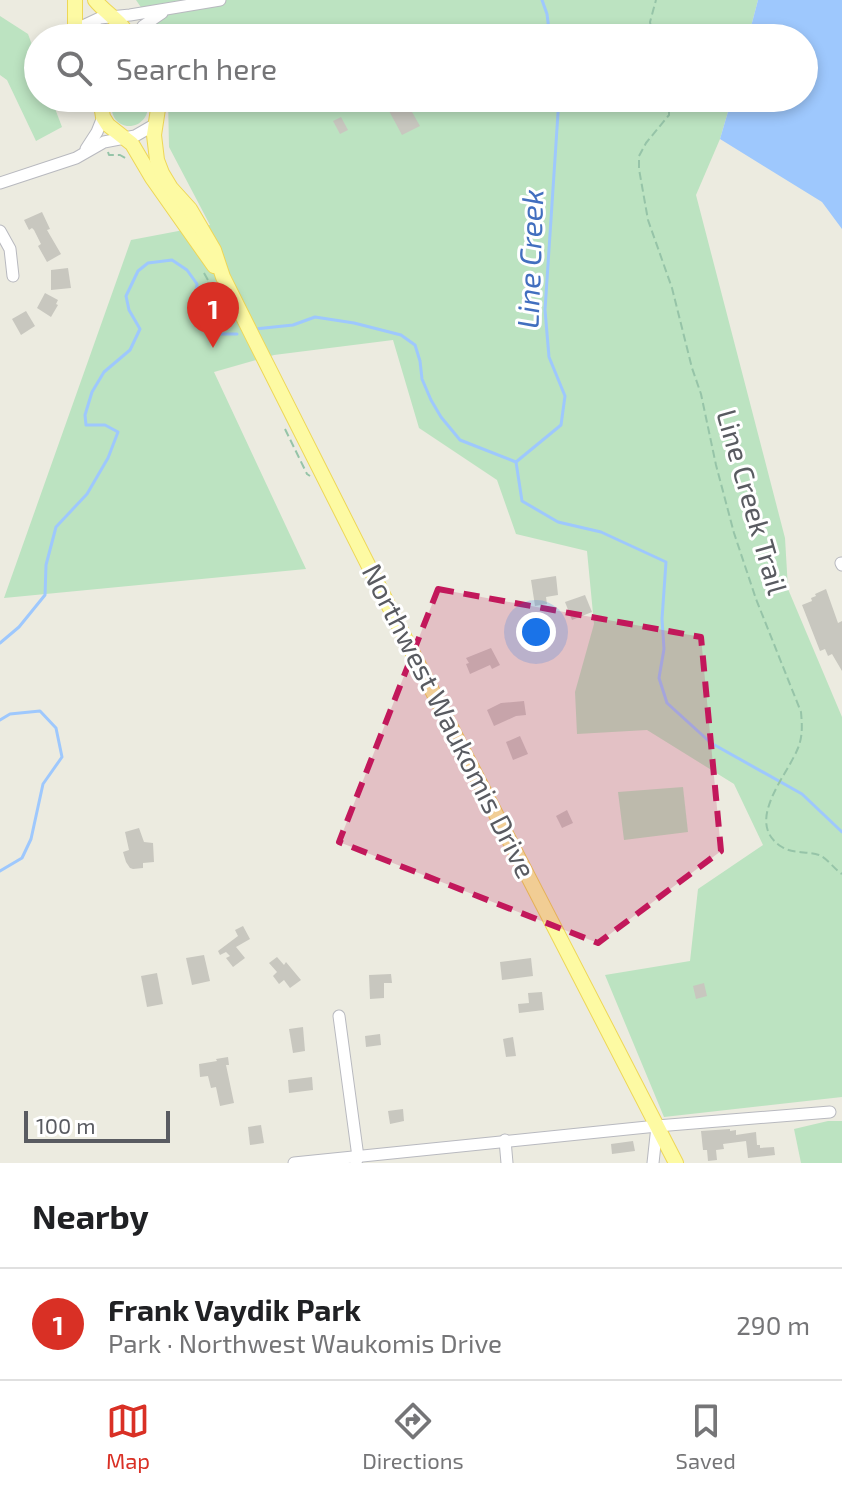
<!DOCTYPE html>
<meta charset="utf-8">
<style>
:root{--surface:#fff;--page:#f2f2f2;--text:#202124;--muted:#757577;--line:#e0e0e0;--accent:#d93025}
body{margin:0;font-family:"Exo 2",sans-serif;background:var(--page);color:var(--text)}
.scale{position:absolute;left:24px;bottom:20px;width:146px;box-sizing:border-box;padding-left:8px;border:4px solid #595b61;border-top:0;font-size:22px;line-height:28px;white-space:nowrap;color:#595b61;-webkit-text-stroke:6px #fff;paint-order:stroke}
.you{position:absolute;left:536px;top:632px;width:28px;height:28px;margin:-20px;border:6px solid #fff;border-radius:50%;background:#1a73e8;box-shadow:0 0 0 12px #1a73e833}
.badge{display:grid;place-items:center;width:52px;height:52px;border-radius:50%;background:var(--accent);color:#fff;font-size:26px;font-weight:700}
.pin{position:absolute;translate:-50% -66px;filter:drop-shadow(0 2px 4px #0008)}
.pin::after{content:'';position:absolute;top:42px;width:28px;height:24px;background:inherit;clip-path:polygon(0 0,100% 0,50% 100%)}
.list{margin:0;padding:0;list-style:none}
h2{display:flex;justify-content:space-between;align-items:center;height:104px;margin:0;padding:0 32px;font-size:34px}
h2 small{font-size:26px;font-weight:400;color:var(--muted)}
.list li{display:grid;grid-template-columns:52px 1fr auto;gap:24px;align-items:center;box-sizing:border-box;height:112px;padding:0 32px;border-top:2px solid var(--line)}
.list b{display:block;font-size:30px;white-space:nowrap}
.list p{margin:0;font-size:26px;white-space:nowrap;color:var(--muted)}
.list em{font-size:26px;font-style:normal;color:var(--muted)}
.icon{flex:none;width:44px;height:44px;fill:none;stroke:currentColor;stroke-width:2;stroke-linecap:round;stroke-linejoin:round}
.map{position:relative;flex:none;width:842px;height:1163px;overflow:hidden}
.search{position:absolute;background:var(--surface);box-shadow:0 4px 12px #0003;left:24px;right:24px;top:24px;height:88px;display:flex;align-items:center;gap:20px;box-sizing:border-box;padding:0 28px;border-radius:44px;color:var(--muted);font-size:30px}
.sheet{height:216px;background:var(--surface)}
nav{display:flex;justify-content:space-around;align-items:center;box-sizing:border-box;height:112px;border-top:2px solid var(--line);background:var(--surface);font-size:22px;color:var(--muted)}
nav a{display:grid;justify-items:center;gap:4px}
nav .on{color:var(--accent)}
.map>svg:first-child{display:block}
.green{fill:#bce3c1}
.water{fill:#9ec8fd}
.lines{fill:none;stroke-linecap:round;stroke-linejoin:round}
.stream{stroke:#9ec8fd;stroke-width:3}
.building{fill:#c8c7bf}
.minor-casing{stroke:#b8b9bf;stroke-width:13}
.major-casing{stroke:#eed757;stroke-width:16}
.path{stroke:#96c4a8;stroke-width:2;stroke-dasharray:8 4;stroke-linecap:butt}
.minor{stroke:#fff;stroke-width:11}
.major{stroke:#fdfaa3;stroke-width:14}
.marked{fill:#c2185b;fill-opacity:0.2;stroke:#c2185b;stroke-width:6;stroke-dasharray:16 10;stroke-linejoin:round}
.labels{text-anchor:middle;stroke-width:6;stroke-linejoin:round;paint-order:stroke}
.street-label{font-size:28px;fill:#595b61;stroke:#fff}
.water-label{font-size:30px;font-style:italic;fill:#426fbf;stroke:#fff}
</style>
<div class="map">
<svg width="842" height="1163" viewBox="0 0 842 1163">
<rect width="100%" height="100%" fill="#ecebe0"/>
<!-- green -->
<g class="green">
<polygon points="136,0 758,0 748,38 156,38 153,25"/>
<polygon points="0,16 28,34 38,61 38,98 51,98 62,127 36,141 7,80 0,75"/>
<path d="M102,27c9,2 14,3 19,11h-34l7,-8z"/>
<path d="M110,98h37c7,27 -23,37 -33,19 -3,-6 -4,-13 -4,-19z"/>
<polygon points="168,98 732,98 720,139 696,195 785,538 788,589 842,717 842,1097 664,1117 605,975 690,961 698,889 763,845 734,784 647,730 577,734 575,692 594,624 587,551 516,534 497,480 419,428 393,340 274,355 214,372 306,569 4,598 131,240 210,225 169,147"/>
<polygon points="683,787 688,832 624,840 618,792"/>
<polygon points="828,1121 842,1121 842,1163 801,1163 794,1129"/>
</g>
<!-- water -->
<polygon class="water" points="758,0 842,0 842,229 822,202 720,139 732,98 804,98 804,38 748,38"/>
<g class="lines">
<!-- stream -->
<g class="stream">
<polyline points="542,0 547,14 550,38"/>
<polyline points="559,98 545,310 549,357 565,396 561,425 516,462 522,501 558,522 601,532 666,562 662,619 664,649 659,678 667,703 711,743 802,794 842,832"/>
<polyline points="255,329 293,325 315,317 354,323 401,335 415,345 420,361 422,379 431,400 441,417 460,440 516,462"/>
<polyline points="0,643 19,627 45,595 46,565 56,527 87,494 108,458 118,432 105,425 86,425 85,415 92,392 104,372 130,350 140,329 129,310 126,296 138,271 148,263 172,260 187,270 197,284 195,307 199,328 214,334 237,334"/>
<polyline points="0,720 10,714 40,711 56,728 62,757 43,784 31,839 22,858 0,871"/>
</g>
</g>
<!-- building -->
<g class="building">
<polygon points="382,98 404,98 420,126 402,135"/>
<polygon points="341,117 348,130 340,134 333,121"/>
<polygon points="42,212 50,229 47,230 61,254 47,262 38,246 41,244 34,230 32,228 29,230 24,220"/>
<polygon points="68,268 71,288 51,290 51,270"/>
<polygon points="45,293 58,300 56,304 58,305 51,317 37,308"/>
<polygon points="26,311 35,326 21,335 12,319"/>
<polygon points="556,576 558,595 546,597 547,604 535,606 531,580"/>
<polygon points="826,589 838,623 842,621 842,671 832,654 828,656 825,649 820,651 802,605 812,601 811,598 816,596 815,594"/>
<polygon points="585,595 592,612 572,620 565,602"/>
<polygon points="491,648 500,665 492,669 490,665 470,674 466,664 469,663 466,658"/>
<polygon points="524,701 526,715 516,716 494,726 487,710 501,703"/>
<polygon points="520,736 528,754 513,760 506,742"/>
<polygon points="567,810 573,823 562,828 556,816"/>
<polygon points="139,828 144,842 153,843 154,862 143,863 143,868 133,869 130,868 126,862 123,852 129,850 125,832"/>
<polygon points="243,926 250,939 236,947 245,958 233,967 226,958 230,956 226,952 220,955 218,951 238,936 235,930"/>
<polygon points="204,955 210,981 192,985 186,958"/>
<polygon points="277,957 284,965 286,962 301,980 290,988 284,980 279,984 273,976 277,972 269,963"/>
<polygon points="531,958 533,976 502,980 500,962"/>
<polygon points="157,973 163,1004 147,1007 141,976"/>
<polygon points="391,974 392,983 384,983 384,998 370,999 369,975"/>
<polygon points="704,983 707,996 696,999 693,986"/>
<polygon points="542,992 544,1010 519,1013 518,1004 529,1003 528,993"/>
<polygon points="303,1027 305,1051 293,1053 289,1029"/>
<polygon points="380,1034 381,1045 366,1047 365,1036"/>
<polygon points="513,1037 516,1056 506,1057 503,1039"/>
<polygon points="228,1057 229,1065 226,1065 234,1103 220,1106 216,1087 211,1088 208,1076 200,1077 199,1064 217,1061 216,1059"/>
<polygon points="312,1077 313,1090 289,1093 288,1080"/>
<polygon points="403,1109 404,1121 390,1124 388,1111"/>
<polygon points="261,1125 264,1143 250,1145 248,1127"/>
<polygon points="730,1129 730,1131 736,1130 736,1135 756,1132 757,1145 760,1145 760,1148 774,1147 775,1155 748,1158 746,1141 723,1144 724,1149 716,1150 717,1160 708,1161 707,1150 703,1150 701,1131"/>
<polygon points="633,1141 635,1151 612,1154 611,1144"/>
</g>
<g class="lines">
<defs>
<g id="minor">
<polyline points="75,35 83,26 100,18 130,15 220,0"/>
<polyline points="135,38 143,26 162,13"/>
<polyline points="86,149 97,132 103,117"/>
<polyline points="0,183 76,158 104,142 135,136 154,125"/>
<polyline points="0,231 10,249 13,276"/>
<polyline points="841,563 842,565"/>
<polyline points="339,1016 358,1157 356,1162"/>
<polyline points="505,1140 507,1163"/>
<polyline points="294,1163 657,1126 830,1112"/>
<polyline points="653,1163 657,1126"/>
</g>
<g id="major">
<polyline points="75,0 75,38"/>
<path d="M95,0c11,14 28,22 35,38"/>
<polyline points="100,98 103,117 108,125 132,144 152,178 214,266"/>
<polyline points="157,98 158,109 154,135 157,160 162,173 171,188 190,209 214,250 223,277 254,339 406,640 676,1163"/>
</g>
</defs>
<!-- minor casing -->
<use href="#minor" class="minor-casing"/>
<!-- major casing -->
<use href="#major" class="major-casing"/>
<!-- path -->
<g class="path">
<polyline points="653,38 650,22 656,0"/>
<path d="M669,98v17l-23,28 -7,13v13l9,51 24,68 20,80 9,26 15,71 18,68 22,66 45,113c1,12 2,24 -3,36 -11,28 -55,75 -16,99 11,7 25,4 37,8 8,3 15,14 23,19"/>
<polyline points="108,152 109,155 120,155 127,159"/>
<polyline points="204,273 226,312"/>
<polyline points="285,429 307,474 310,476"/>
</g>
<!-- minor -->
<use href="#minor" class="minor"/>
<!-- major -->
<use href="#major" class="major"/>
</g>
<!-- marked area -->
<path class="marked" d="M438,589l263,48 20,214 -123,92 -259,-101z"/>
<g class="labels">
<!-- street labels -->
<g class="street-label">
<text transform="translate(752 502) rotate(74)" y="10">Line Creek Trail</text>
<text transform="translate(449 721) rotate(63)" y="10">Northwest Waukomis Drive</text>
</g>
<!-- water labels -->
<g class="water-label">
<text transform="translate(531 259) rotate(-88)" y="10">Line Creek</text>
</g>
</g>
</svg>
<div class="scale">100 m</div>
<div class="you"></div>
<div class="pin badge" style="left:213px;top:348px">1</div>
<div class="search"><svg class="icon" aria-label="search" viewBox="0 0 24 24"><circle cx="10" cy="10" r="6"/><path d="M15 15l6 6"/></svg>Search here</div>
</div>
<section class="sheet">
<h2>Nearby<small></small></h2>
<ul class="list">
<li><span class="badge">1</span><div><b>Frank Vaydik Park</b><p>Park · Northwest Waukomis Drive</p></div><em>290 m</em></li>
</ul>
</section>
<nav>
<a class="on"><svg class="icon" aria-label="map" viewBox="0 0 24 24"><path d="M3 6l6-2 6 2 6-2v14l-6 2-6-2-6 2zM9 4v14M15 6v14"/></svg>Map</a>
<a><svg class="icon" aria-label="directions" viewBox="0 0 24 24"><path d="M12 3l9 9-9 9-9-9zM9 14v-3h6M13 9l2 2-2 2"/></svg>Directions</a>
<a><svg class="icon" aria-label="saved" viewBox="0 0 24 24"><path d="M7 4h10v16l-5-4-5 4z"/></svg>Saved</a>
</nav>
